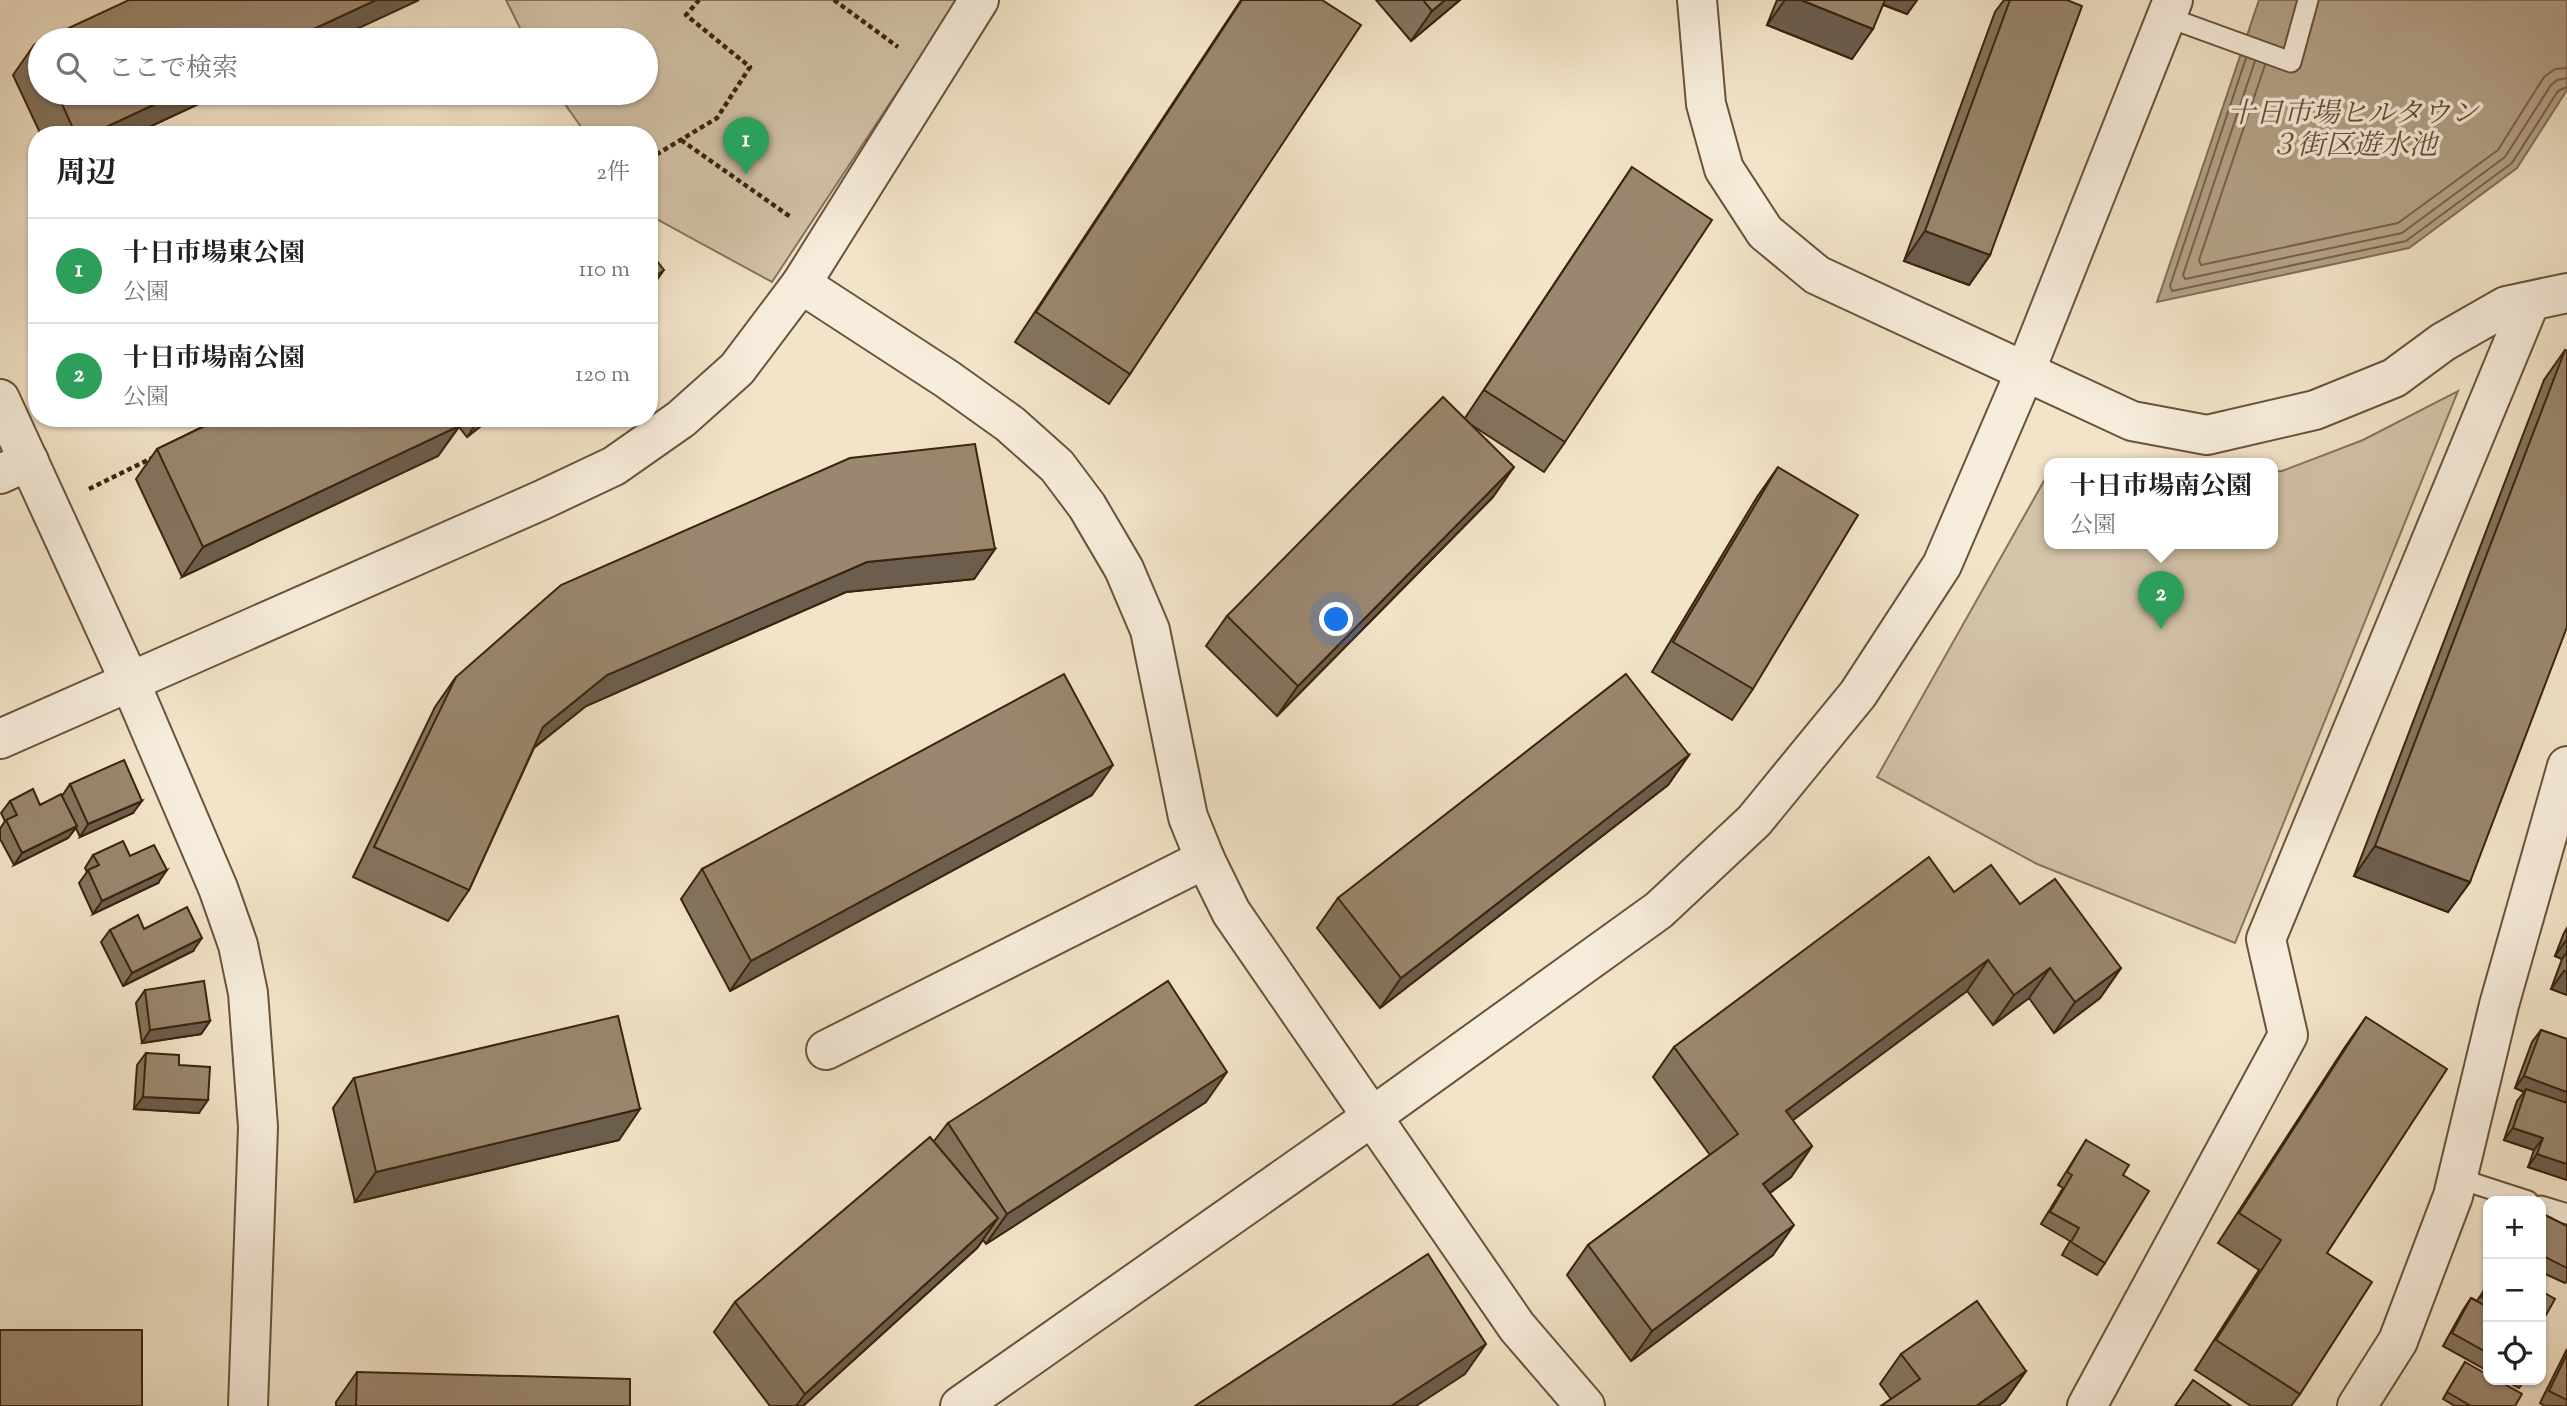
<!DOCTYPE html>
<html lang="ja">
<meta charset="utf-8">
<style>
:root{--surface:#fff;--page:#f6f6f6;--text:#202124;--muted:#757577;--line:#e0e0e0;--accent:#d93025}
body{margin:0;font-family:"Sorts Mill Goudy","Noto Serif JP",serif;background:var(--page);color:var(--text)}
.controls{position:absolute;right:21px;bottom:21px;display:grid;overflow:hidden;border-radius:14px;box-shadow:0 2px 5px #0004}
.controls button{width:63px;height:63px;display:grid;place-items:center;padding:0;border:0;border-bottom:2px solid var(--line);background:var(--surface);color:var(--text);font:35px sans-serif}
.you{position:absolute;left:1337px;top:620px;width:24px;height:24px;margin:-18px;border:5px solid #fff;border-radius:50%;background:#1a73e8;box-shadow:0 0 0 10px #1a73e833}
.badge{display:grid;place-items:center;width:46px;height:46px;border-radius:50%;background:var(--accent);color:#fff;font-size:23px;font-weight:700}
.pin{position:absolute;translate:-50% -58px;filter:drop-shadow(0 2px 4px #0008)}
.pin::after{content:'';position:absolute;top:37px;width:24px;height:21px;background:inherit;clip-path:polygon(0 0,100% 0,50% 100%)}
.popup{position:absolute;left:2044px;top:458px;width:234px;height:91px;box-sizing:border-box;display:grid;place-content:center;border-radius:14px;background:var(--surface);filter:drop-shadow(0 2px 5px #0005);font-size:23px;white-space:nowrap;color:var(--muted)}
.popup b{font-size:26px;color:var(--text)}
.popup::after{content:'';position:absolute;left:50%;top:100%;margin-left:-14px;border:14px solid transparent;border-top-color:var(--surface)}
.list{margin:0;padding:0;list-style:none}
h2{display:flex;justify-content:space-between;align-items:center;height:91px;margin:0;padding:0 28px;font-size:30px}
h2 small{font-size:23px;font-weight:400;color:var(--muted)}
.list li{display:grid;grid-template-columns:46px 1fr auto;gap:21px;align-items:center;box-sizing:border-box;height:105px;padding:0 28px;border-top:2px solid var(--line)}
.list b{display:block;font-size:26px;white-space:nowrap}
.list p{margin:0;font-size:23px;white-space:nowrap;color:var(--muted)}
.list em{font-size:23px;font-style:normal;color:var(--muted)}
.icon{flex:none;width:38px;height:38px;fill:none;stroke:currentColor;stroke-width:2;stroke-linecap:round;stroke-linejoin:round}
.map{position:relative;flex:none;width:2567px;height:1406px;overflow:hidden}
.search{position:absolute;background:var(--surface);box-shadow:0 2px 5px #0004;left:28px;top:28px;width:630px;height:77px;display:flex;align-items:center;gap:18px;box-sizing:border-box;padding:0 24px;border-radius:38px;color:var(--muted);font-size:26px}
.panel{position:absolute;background:var(--surface);box-shadow:0 2px 5px #0004;left:28px;top:126px;width:630px;height:301px;border-radius:28px}
.map>svg:first-child{display:block}
.green{fill:#d3c3a9;stroke:#87735b;stroke-width:2}
.water{fill:#b4a289;stroke:#846f57;stroke-width:2}
.lines{fill:none;stroke-linecap:round;stroke-linejoin:round}
.shore{stroke:#78624b;stroke-width:2}
.service-casing{stroke:#69533c;stroke-width:23}
.minor-casing{stroke:#69533c;stroke-width:42}
.tertiary-casing{stroke:#69533c;stroke-width:42}
.path{stroke:#3b230d;stroke-width:4.5;stroke-dasharray:5 3.5;stroke-linecap:butt}
.service{stroke:#f7eddc;stroke-width:19}
.minor{stroke:#f7eddc;stroke-width:38}
.tertiary{stroke:#f7eddc;stroke-width:38}
.wall{fill:#84745f;stroke:#3b230d;stroke-width:2}
.shaded-wall{fill:#6c5e4e;stroke:#3b230d;stroke-width:2}
.building{fill:#9a876f;stroke:#3b230d;stroke-width:2}
.labels{text-anchor:middle;stroke-width:7;stroke-linejoin:round;paint-order:stroke}
.water-label{font-size:28px;font-style:italic;fill:#654f38;stroke:#f7eddc}
</style>
<div class="map">
<svg width="2567" height="1406" viewBox="0 0 2567 1406">
<rect width="100%" height="100%" fill="#f2e4c9"/>
<filter id="stains"><feTurbulence type="fractalNoise" baseFrequency=".00286" numOctaves="4"/><feColorMatrix values="0 0 0 0 .2 0 0 0 0 .09 0 0 0 0 .02 0 0 0 .5 -.17"/></filter>
<radialGradient id="worn" r=".72"><stop offset=".6" stop-color="#630" stop-opacity="0"/><stop offset="1" stop-color="#630" stop-opacity=".3"/></radialGradient>
<!-- green -->
<g class="green">
<polygon points="506,0 958,0 772,282 649,215 649,135 587,135 557,93 646,93 646,40 526,40"/>
<polygon points="2458,391 2235,943 2037,864 1877,777 2049,472 2049,543 2273,543 2273,472 2282,471 2363,440"/>
</g>
<!-- water -->
<polygon class="water" points="2259,0 2567,0 2567,90 2517,168 2409,248 2157,302"/>
<g class="lines">
<!-- shore -->
<g class="shore">
<polyline points="2246,58 2170,286 2172,291 2406,241 2512,163 2558,91 2567,87"/>
<polyline points="2255,61 2183,275 2185,279 2402,233 2505,157 2551,85 2557,80 2567,78"/>
<polyline points="2265,65 2199,260 2201,265 2398,223 2498,150 2544,77 2555,69 2567,68"/>
</g>
<defs>
<g id="service">
<polyline points="2167,17 2291,62 2308,0"/>
<polyline points="2457,1178 2528,1201"/>
<polyline points="2541,1206 2567,1214"/>
</g>
<g id="minor">
<polyline points="0,399 130,682 218,888 238,945 248,993 258,1127 248,1406"/>
<polyline points="826,1050 1205,859"/>
<polyline points="2087,1406 2288,1035 2266,939 2530,302"/>
<polyline points="2357,1406 2398,1341 2453,1196 2499,1005 2567,766"/>
</g>
<g id="tertiary">
<polyline points="1697,0 1706,104 1724,169 1765,232 1817,275 2132,421 2207,435 2315,410 2394,378 2443,342 2506,306 2567,293"/>
<polyline points="801,284 947,379 1010,424 1057,466 1087,506 1124,569 1150,630 1188,817 1205,859 1231,912 1517,1327 1585,1406"/>
<polyline points="0,474 29,461"/>
<polyline points="0,739 542,500 614,466 681,419 737,369 801,284 979,0"/>
<polyline points="960,1406 1373,1116 1659,910 1754,821 1858,694 1942,565 2025,372 2173,0"/>
</g>
</defs>
<!-- service casing -->
<use href="#service" class="service-casing"/>
<!-- minor casing -->
<use href="#minor" class="minor-casing"/>
<!-- tertiary casing -->
<use href="#tertiary" class="tertiary-casing"/>
<!-- path -->
<g class="path">
<polyline points="834,0 898,47"/>
<polyline points="681,140 792,218"/>
<polyline points="649,159 717,118 750,67 686,15 699,0"/>
<polyline points="89,489 154,457"/>
</g>
<!-- service -->
<use href="#service" class="service"/>
<!-- minor -->
<use href="#minor" class="minor"/>
<!-- tertiary -->
<use href="#tertiary" class="tertiary"/>
</g>
<!-- wall -->
<g class="wall">
<polygon points="1241,0 1322,0 1130,374 1109,404 1015,342"/>
<polygon points="1376,0 1460,0 1411,41"/>
<polygon points="1777,0 1917,0 1907,14 1883,5 1852,59 1767,25"/>
<polygon points="2004,0 2067,0 1990,255 1969,285 1904,261 1995,12"/>
<polygon points="40,42 40,93 222,93 132,135 41,135 13,75 34,45"/>
<polygon points="1632,167 1565,442 1544,472 1473,426 1493,497 1277,716 1206,646 1227,616 1465,418"/>
<polygon points="2565,350 2470,882 2448,912 2354,876 2544,380"/>
<polygon points="221,418 491,418 467,437 459,427 438,456 182,577 136,479 157,449"/>
<polygon points="1778,467 1753,689 1732,720 1652,672 1757,497"/>
<polygon points="995,549 974,579 846,592 586,706 534,748 469,890 448,921 353,877 435,707 456,677"/>
<polygon points="1689,755 1668,785 1380,1008 1317,928 1338,898"/>
<polygon points="70,784 133,813 80,837 76,828 68,838 14,865 0,839 0,829 5,821 1,813 10,801 40,805 62,796"/>
<polygon points="1092,795 730,991 681,899 702,869"/>
<polygon points="93,855 158,883 93,914 79,883 87,872 85,868"/>
<polygon points="1954,892 2020,904 2121,968 2100,998 2054,1033 2029,998 1993,1025 1967,991 1792,1120 1812,1146 1791,1177 1770,1193 1773,1255 1631,1361 1567,1275 1588,1245 1710,1155 1653,1077 1674,1047"/>
<polygon points="2567,928 2567,995 2551,989 2562,959 2555,956 2564,933"/>
<polygon points="144,929 193,951 123,986 101,942 110,930"/>
<polygon points="145,990 210,1021 201,1034 142,1043 136,1003"/>
<polygon points="2366,1017 2327,1253 2300,1394 2291,1406 2251,1406 2195,1370 2259,1270 2218,1243 2345,1047"/>
<polygon points="2541,1030 2567,1039 2567,1100 2565,1102 2567,1180 2528,1167 2534,1150 2504,1140 2517,1101 2524,1092 2515,1088 2532,1042"/>
<polygon points="146,1053 179,1065 199,1113 134,1109 137,1065"/>
<polygon points="354,1078 619,1140 355,1202 333,1108"/>
<polygon points="1206,1102 986,1244 983,1240 977,1248 803,1406 770,1406 714,1332 735,1302 934,1141 948,1123"/>
<polygon points="2086,1140 2123,1175 2105,1263 2097,1275 2062,1255 2070,1241 2041,1224 2063,1188 2058,1185"/>
<polygon points="2541,1213 2567,1226 2567,1281 2565,1283 2541,1272"/>
<polygon points="2488,1284 2488,1371 2443,1346 2463,1310 2471,1298 2477,1301"/>
<polygon points="2567,1349 2567,1406 2545,1406 2540,1403"/>
<polygon points="1901,1354 2026,1371 2005,1401 1998,1406 1881,1406 1891,1399 1880,1384"/>
<polygon points="2465,1362 2515,1406 2455,1406 2443,1399"/>
<polygon points="357,1372 630,1406 336,1406 336,1402"/>
<polygon points="2504,1380 2525,1380 2519,1388"/>
</g>
<!-- shaded-wall -->
<g class="shaded-wall">
<polygon points="376,0 419,0 333,40 290,40"/>
<polygon points="1445,0 1460,0 1411,41 1432,11"/>
<polygon points="1785,0 1801,0 1873,29 1852,59 1767,25"/>
<polygon points="1876,0 1917,0 1907,14 1875,1"/>
<polygon points="179,93 222,93 132,135 89,135"/>
<polygon points="1925,231 1990,255 1969,285 1904,261"/>
<polygon points="664,270 649,291 649,281"/>
<polygon points="480,418 491,418 467,437"/>
<polygon points="459,426 438,456 182,577 203,547"/>
<polygon points="1514,467 1493,497 1277,716 1298,686"/>
<polygon points="995,549 974,579 846,592 586,706 522,757 543,727 607,675 867,562"/>
<polygon points="1689,755 1668,785 1380,1008 1401,978"/>
<polygon points="1113,765 1092,795 730,991 751,961"/>
<polygon points="142,801 133,813 80,837 88,824"/>
<polygon points="77,826 68,838 14,865 22,853"/>
<polygon points="2375,846 2470,882 2448,912 2354,876"/>
<polygon points="167,870 158,883 93,914 102,901"/>
<polygon points="202,938 193,951 123,986 132,973"/>
<polygon points="2567,939 2567,952 2562,959 2555,956"/>
<polygon points="1988,960 1967,991 1765,1141 1786,1111"/>
<polygon points="2050,968 2029,998 1993,1025 2014,995"/>
<polygon points="2121,968 2100,998 2054,1033 2075,1002"/>
<polygon points="2564,971 2567,972 2567,995 2551,989"/>
<polygon points="210,1021 201,1034 142,1043 150,1030"/>
<polygon points="1227,1072 1206,1102 986,1244 1007,1214"/>
<polygon points="2524,1076 2567,1092 2567,1100 2563,1106 2526,1089 2524,1092 2515,1088"/>
<polygon points="143,1097 208,1100 199,1113 134,1109"/>
<polygon points="640,1109 619,1140 355,1202 376,1172"/>
<polygon points="2513,1128 2543,1138 2534,1150 2504,1140"/>
<polygon points="1812,1146 1791,1177 1742,1214 1763,1184"/>
<polygon points="2537,1154 2567,1164 2567,1180 2528,1167"/>
<polygon points="998,1218 977,1248 803,1406 796,1406 805,1394"/>
<polygon points="1794,1225 1773,1255 1631,1361 1652,1331"/>
<polygon points="1486,1344 1465,1374 1416,1406 1391,1406"/>
<polygon points="2026,1371 2005,1401 1998,1406 1976,1406"/>
</g>
<!-- building -->
<g class="building">
<polygon points="129,0 376,0 290,40 43,40"/>
<polygon points="1242,0 1322,0 1361,25 1130,374 1036,312"/>
<polygon points="1423,0 1445,0 1432,11"/>
<polygon points="1801,0 1885,0 1873,29"/>
<polygon points="2010,0 2067,0 2082,6 1990,255 1925,231"/>
<polygon points="40,42 40,58 34,45"/>
<polygon points="57,93 179,93 89,135 76,135"/>
<polygon points="1632,167 1712,220 1565,442 1484,390"/>
<polygon points="649,251 664,270 649,281"/>
<polygon points="2565,350 2567,351 2567,627 2470,882 2375,846"/>
<polygon points="1443,397 1514,467 1298,686 1227,616"/>
<polygon points="221,418 456,418 459,426 203,547 157,449"/>
<polygon points="975,444 995,549 867,562 607,675 543,727 469,890 374,847 456,677 561,585 850,458"/>
<polygon points="1778,467 1858,515 1753,689 1673,642"/>
<polygon points="1064,674 1113,765 751,961 702,869"/>
<polygon points="1626,674 1689,755 1401,978 1338,898"/>
<polygon points="124,760 142,801 88,824 70,784"/>
<polygon points="33,789 40,805 61,794 77,826 22,853 6,820 17,815 10,801"/>
<polygon points="123,841 130,856 154,845 167,870 102,901 88,870 99,865 93,855"/>
<polygon points="1929,857 1954,892 1991,865 2020,904 2055,879 2121,968 2075,1002 2050,968 2014,995 1988,960 1786,1111 1812,1146 1763,1184 1794,1225 1652,1331 1588,1245 1738,1134 1674,1047"/>
<polygon points="187,907 202,938 132,973 110,930 138,915 144,929"/>
<polygon points="204,981 210,1021 150,1030 145,990"/>
<polygon points="1168,981 1227,1072 1007,1214 948,1123"/>
<polygon points="618,1016 640,1109 376,1172 354,1078"/>
<polygon points="2366,1017 2447,1069 2327,1253 2372,1282 2300,1394 2216,1340 2281,1240 2239,1213"/>
<polygon points="2541,1030 2567,1039 2567,1092 2524,1076"/>
<polygon points="146,1053 179,1055 179,1065 210,1067 208,1100 143,1097"/>
<polygon points="2526,1089 2567,1103 2567,1164 2537,1154 2543,1138 2513,1128"/>
<polygon points="930,1137 998,1218 805,1394 735,1302"/>
<polygon points="2086,1140 2129,1165 2123,1175 2149,1191 2105,1263 2071,1242 2079,1228 2050,1212 2072,1175 2067,1172"/>
<polygon points="2541,1213 2567,1226 2567,1268 2541,1255"/>
<polygon points="1428,1254 1486,1344 1391,1406 1195,1406"/>
<polygon points="2488,1284 2488,1302 2481,1297"/>
<polygon points="2541,1291 2555,1299 2541,1324"/>
<polygon points="2471,1298 2488,1307 2488,1353 2452,1333"/>
<polygon points="1977,1301 2026,1371 1976,1406 1881,1406 1920,1379 1901,1354"/>
<rect x="0" y="1330" width="142" height="76"/>
<polygon points="2567,1354 2567,1400 2549,1391"/>
<polygon points="2465,1362 2488,1375 2488,1380 2497,1380 2522,1394 2515,1406 2471,1406 2447,1392"/>
<polygon points="357,1372 630,1379 630,1406 356,1406"/>
<polygon points="2193,1380 2231,1406 2175,1406"/>
</g>
<g class="labels">
<!-- water labels -->
<g class="water-label">
<text x="2353" y="122">十日市場ヒルタウン<tspan x="2353" dy="32">３街区遊水池</tspan></text>
</g>
</g>
<rect width="100%" height="100%" filter="url(#stains)"/>
<rect width="100%" height="100%" fill="url(#worn)"/>
</svg>
<div class="controls">
<button>+</button>
<button>−</button>
<button><svg class="icon" aria-label="locate" viewBox="0 0 24 24"><circle cx="12" cy="12" r="6"/><path d="M12 2v4M12 18v4M2 12h4M18 12h4"/></svg></button>
</div>
<div class="you"></div>
<div class="pin badge" style="left:746px;top:175px;background:#2e9e5b">1</div>
<div class="pin badge" style="left:2161px;top:629px;background:#2e9e5b">2</div>
<div class="popup"><b>十日市場南公園</b>公園</div>
<div class="search"><svg class="icon" aria-label="search" viewBox="0 0 24 24"><circle cx="10" cy="10" r="6"/><path d="M15 15l6 6"/></svg>ここで検索</div>
<section class="panel">
<h2>周辺<small>2件</small></h2>
<ul class="list">
<li><span class="badge" style="background:#2e9e5b">1</span><div><b>十日市場東公園</b><p>公園</p></div><em>110 m</em></li>
<li><span class="badge" style="background:#2e9e5b">2</span><div><b>十日市場南公園</b><p>公園</p></div><em>120 m</em></li>
</ul>
</section>
</div>
